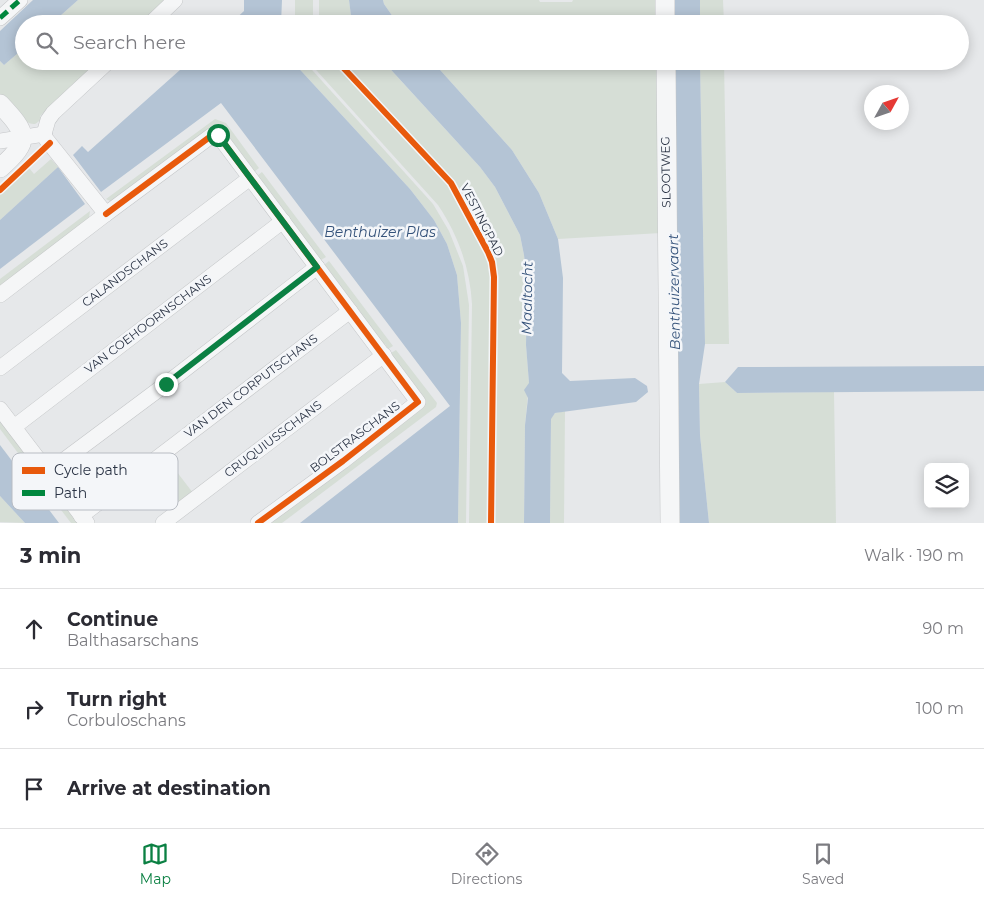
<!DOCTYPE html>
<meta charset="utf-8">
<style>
:root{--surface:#fff;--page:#f7f7f7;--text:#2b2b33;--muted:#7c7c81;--line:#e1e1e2;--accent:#0b8043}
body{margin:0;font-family:Montserrat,sans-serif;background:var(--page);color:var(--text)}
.controls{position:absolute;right:15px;bottom:15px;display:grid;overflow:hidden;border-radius:8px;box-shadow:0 2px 12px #0003}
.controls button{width:45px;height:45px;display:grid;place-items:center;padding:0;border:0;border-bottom:1px solid var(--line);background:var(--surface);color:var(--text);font:25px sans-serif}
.compass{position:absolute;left:864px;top:85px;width:45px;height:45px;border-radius:50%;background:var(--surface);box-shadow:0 2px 12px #0003;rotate:50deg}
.stop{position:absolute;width:15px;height:15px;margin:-11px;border:4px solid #0b8043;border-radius:50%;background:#fff}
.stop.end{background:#0b8043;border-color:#fff;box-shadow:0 1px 5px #0008}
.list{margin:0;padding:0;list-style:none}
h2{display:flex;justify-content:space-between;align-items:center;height:65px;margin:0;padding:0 20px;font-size:21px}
h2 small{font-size:16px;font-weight:400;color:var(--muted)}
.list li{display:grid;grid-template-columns:32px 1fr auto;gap:15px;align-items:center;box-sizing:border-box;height:80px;padding:0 20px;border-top:1px solid var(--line)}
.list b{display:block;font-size:19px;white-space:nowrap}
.list p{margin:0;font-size:16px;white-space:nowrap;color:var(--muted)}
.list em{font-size:16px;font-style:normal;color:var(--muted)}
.icon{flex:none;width:28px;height:28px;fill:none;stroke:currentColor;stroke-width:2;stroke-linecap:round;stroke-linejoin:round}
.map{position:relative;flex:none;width:984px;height:523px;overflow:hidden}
.search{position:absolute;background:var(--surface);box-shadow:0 2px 12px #0003;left:15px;right:15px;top:15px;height:55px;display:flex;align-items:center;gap:12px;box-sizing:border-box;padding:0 18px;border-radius:28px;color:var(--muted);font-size:19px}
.sheet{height:305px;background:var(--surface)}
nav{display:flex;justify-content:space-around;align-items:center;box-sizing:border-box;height:70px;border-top:1px solid var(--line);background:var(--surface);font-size:14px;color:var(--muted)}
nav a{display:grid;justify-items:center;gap:2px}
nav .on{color:var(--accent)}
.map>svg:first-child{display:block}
.green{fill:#d6ded6}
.water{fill:#b4c4d5}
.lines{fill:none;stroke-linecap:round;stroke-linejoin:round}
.minor-casing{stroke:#c4c6c8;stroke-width:16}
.tertiary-casing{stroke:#c4c6c8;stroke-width:20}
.minor{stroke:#f5f6f7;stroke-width:15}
.tertiary{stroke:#f5f6f7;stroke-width:19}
.quiet{stroke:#00873e;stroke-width:5;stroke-dasharray:10 5;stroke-linecap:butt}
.cycleway-casing{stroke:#f4f6f9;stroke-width:9}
.cycleway{stroke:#e8590c;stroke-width:6}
.route{stroke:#0b8043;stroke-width:6}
.labels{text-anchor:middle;stroke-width:5;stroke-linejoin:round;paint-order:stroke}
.street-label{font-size:12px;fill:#2b3445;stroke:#f4f6f9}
.water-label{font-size:14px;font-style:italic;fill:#34527a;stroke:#f4f6f9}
.key{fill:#f4f6f9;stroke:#b8bcc3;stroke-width:1}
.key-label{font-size:14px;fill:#2b3445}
</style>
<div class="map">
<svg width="984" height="523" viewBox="0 0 984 523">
<rect width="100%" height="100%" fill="#e6e8ea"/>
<!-- green -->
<g class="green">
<polygon points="78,0 165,0 140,24 51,24"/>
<rect x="295" y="0" width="18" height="24"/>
<polygon points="319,0 349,0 352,24 319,24"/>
<polygon points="383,0 539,0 540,2 572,2 573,0 660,0 660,24 398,24 384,4"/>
<polygon points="700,0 723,0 724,24 700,24"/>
<path d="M24,48v13h75l-59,55 2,3c-2,1 -5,4 -7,5 -10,2 -28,-22 -35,-29v-34l4,4z"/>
<polygon points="292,61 304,61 433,204 449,231 463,266 469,305 466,523 458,523 461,323 457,275 447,244 434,220 410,189"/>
<path d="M308,61h25l115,124 38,70 5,25 -4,243h-18l3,-219c-2,-36 -14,-69 -34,-99z"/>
<polygon points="341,61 383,61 480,167 495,187 520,235 524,255 527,282 526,345 529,383 525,425 524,523 493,523 497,297 496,274 491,252 456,186"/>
<polygon points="432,61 660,61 661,233 558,239 539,193 512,150"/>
<polygon points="700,61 724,61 729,344 705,344"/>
<polygon points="215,119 226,123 259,168 254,172 221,132 113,200 110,201 106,199"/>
<polygon points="51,159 58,167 0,220 0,195 29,168 34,174"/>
<polygon points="262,172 326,257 321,260 317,255 315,255 257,176"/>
<polygon points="90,211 89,218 0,289 0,279"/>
<polygon points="329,261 393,346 388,349 385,344 382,344 324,265"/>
<polygon points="396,350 437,403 436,407 282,523 268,523 421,407 391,353"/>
<polygon points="725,382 737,393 834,392 836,523 709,523 700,435 699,384"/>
<polygon points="565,411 564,523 550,523 551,418 555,413"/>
<polygon points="0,416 41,473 36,477 0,429"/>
<polygon points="167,459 193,493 178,504 153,470"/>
<polygon points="44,478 80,523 71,523 39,481"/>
<polygon points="0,496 25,523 0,522"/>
</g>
<!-- water -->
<g class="water">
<polygon points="33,0 78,0 51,24 24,24 24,48 4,65 0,61 0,31"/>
<polygon points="244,0 282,0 281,24 230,24 244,11"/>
<polygon points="349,0 383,0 384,4 398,24 352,24"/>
<rect x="672" y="0" width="28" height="24"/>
<polygon points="190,61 292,61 410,189 434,220 447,244 457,275 461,323 458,523 300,523 450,406 221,103 101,192 73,155 82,146 88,152"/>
<polygon points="383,61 432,61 512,150 539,193 558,239 563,278 562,373 570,381 635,378 647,386 648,392 636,402 555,413 551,419 550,523 524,523 525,425 528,398 524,390 529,383 526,345 527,282 524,255 520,235 495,187 480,167"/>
<polygon points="672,61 700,61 705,344 699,384 700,435 709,523 674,523"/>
<polygon points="58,167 85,204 0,269 0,220"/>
<polygon points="984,366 984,391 737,393 725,382 738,367"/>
<polygon points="0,445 59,523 25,523 0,496"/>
</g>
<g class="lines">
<defs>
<g id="minor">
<polyline points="0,18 20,0"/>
<polyline points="150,24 175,0"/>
<polyline points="44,134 48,120 53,113 109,61"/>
<polyline points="0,141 44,134 46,139 106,214 0,295"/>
<polyline points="106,214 211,136 218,135 418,402 343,461 258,523"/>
<polyline points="0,368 250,178"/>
<polyline points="0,409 87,523"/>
<polyline points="14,427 283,221"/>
<polyline points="48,472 166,384 317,267"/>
<polyline points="81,516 350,311"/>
<polyline points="163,523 384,355"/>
</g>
<g id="tertiary">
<polyline points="665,0 665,24"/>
<polyline points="666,61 670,523"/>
<path d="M0,104c27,29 32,36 0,64"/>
</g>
</defs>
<!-- minor casing -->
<use href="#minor" class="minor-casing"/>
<!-- tertiary casing -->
<use href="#tertiary" class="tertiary-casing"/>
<!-- minor -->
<use href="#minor" class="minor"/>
<!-- tertiary -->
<use href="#tertiary" class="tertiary"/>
<!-- quiet -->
<polyline class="quiet" points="0,18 20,0"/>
<defs>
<g id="cycleway">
<polyline points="337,61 451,183 488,252 492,262 494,277 491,523"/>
<polyline points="0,190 50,143"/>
<polyline points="106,214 211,136 218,135 418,402 343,461 258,523"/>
</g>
</defs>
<!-- cycleway casing -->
<use href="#cycleway" class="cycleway-casing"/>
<!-- cycleway -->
<use href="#cycleway" class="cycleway"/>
</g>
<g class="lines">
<!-- route -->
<polyline class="route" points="166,384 317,267 218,135"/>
</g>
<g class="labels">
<!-- street labels -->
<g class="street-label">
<text transform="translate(666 172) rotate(-91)" y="4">SLOOTWEG</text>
<text transform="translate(482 220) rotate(63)" y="4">VESTINGPAD</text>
<text transform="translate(125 273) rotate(-37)" y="4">CALANDSCHANS</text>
<text transform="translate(148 324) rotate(-37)" y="4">VAN COEHOORNSCHANS</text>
<text transform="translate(251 386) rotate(-37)" y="4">VAN DEN CORPUTSCHANS</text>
<text transform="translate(355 437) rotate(-37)" y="4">BOLSTRASCHANS</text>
<text transform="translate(273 439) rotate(-37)" y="4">CRUQUIUSSCHANS</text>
</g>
<!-- water labels -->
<g class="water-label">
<text x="380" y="237">Benthuizer Plas</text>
<text transform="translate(674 292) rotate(-91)" y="5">Benthuizervaart</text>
<text transform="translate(527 298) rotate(-89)" y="5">Maaltocht</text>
</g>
</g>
<!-- legend -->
<rect x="12" y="453" width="166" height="57" rx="8" class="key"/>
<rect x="22" y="467" width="23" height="7" fill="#e8590c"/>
<rect x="22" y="490" width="23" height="6" fill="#00873e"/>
<g class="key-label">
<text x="54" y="475">Cycle path</text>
<text x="54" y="498">Path</text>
</g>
</svg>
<div class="controls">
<button><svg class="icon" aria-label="layers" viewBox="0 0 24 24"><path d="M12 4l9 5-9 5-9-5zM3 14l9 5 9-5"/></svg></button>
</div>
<svg class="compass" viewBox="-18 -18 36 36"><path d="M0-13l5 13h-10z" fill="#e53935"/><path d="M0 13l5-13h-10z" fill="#7c7c81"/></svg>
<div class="stop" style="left:218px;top:135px"></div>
<div class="stop end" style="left:166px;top:384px"></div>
<div class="search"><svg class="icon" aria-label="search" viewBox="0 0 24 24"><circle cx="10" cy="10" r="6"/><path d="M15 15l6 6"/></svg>Search here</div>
</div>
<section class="sheet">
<h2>3 min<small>Walk · 190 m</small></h2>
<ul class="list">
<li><svg class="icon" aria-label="ahead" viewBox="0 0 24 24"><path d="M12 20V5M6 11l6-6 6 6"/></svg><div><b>Continue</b><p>Balthasarschans</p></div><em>90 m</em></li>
<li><svg class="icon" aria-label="right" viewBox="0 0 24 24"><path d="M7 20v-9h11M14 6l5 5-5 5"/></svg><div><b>Turn right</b><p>Corbuloschans</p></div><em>100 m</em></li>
<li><svg class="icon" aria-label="arrive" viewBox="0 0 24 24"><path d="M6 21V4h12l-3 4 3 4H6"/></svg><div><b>Arrive at destination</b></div></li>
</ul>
</section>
<nav>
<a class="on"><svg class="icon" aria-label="map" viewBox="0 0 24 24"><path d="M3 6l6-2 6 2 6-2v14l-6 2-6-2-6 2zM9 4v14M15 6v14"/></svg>Map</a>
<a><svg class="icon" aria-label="directions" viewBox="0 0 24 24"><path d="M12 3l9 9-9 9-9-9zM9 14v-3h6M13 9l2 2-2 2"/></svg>Directions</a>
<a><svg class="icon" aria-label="saved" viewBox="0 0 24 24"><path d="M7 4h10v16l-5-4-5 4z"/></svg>Saved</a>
</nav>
